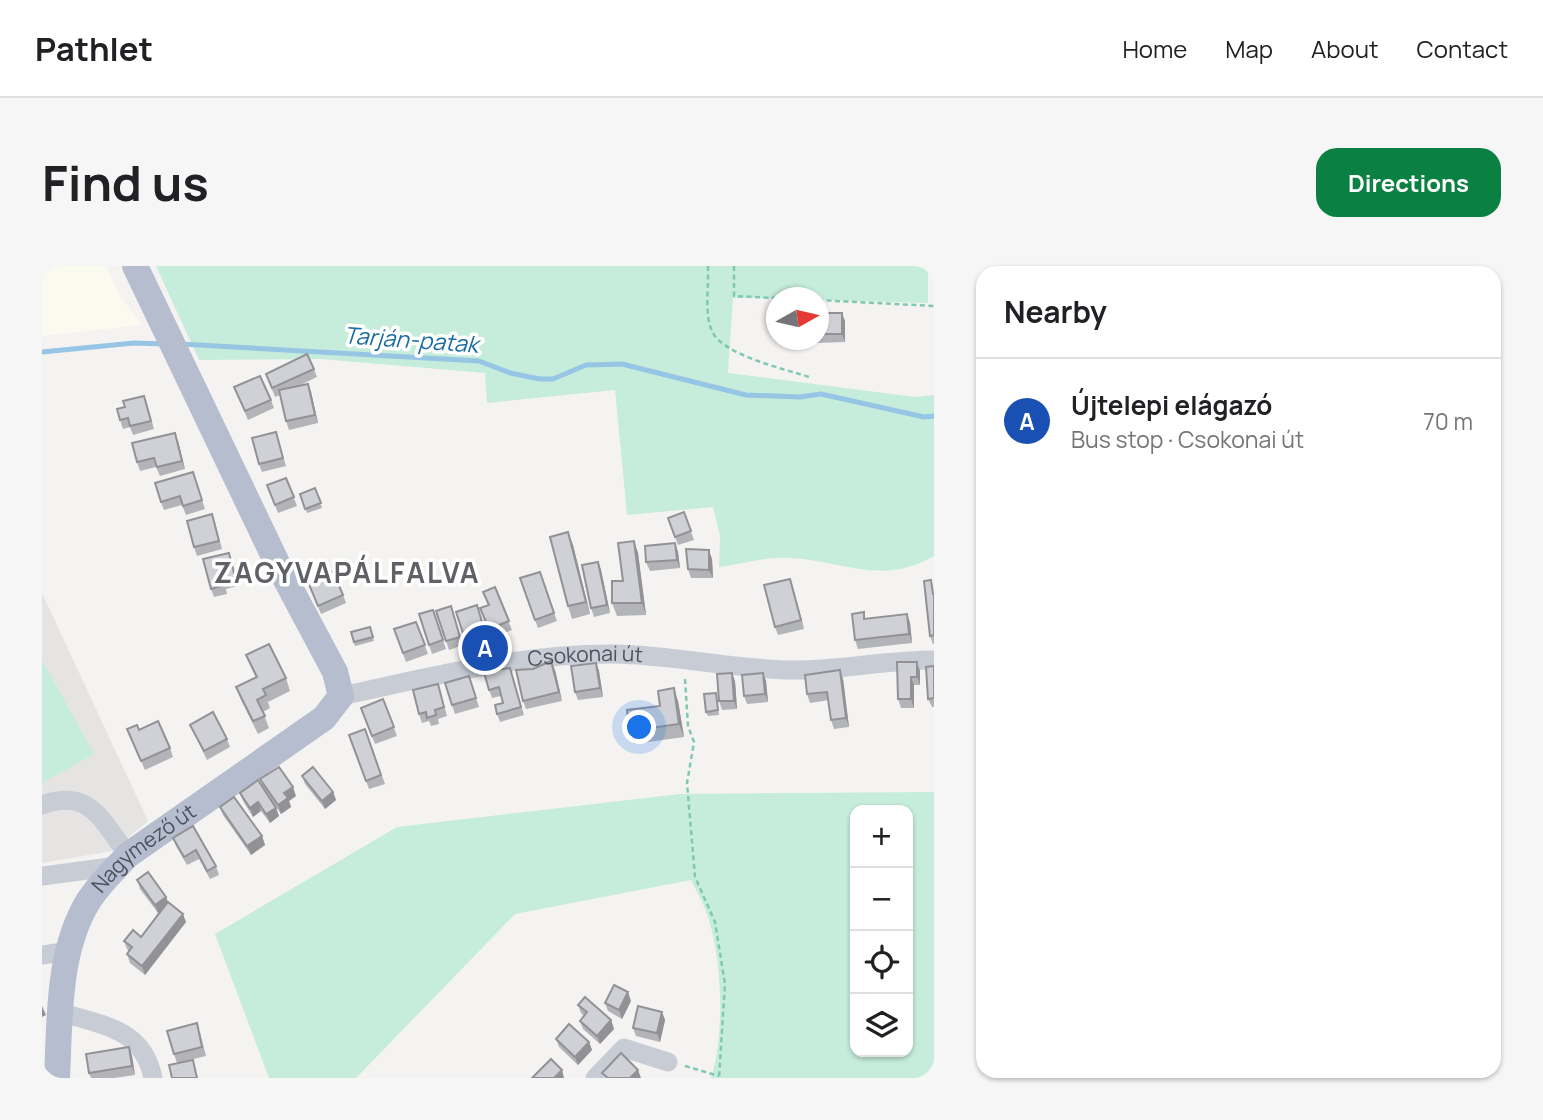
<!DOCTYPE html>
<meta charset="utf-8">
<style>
:root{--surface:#fff;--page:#f6f6f6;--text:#202124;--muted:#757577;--line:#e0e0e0;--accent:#0b8043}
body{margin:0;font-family:Manrope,sans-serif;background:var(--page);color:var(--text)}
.controls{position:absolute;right:21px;bottom:21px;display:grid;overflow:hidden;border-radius:14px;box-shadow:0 2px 5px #0004}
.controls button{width:63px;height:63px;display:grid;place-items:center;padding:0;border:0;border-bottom:2px solid var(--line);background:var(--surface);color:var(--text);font:35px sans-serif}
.compass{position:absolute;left:724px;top:21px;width:63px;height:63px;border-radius:50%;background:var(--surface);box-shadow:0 2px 5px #0004;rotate:82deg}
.you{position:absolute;left:598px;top:462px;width:24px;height:24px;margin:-18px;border:5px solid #fff;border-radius:50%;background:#1a73e8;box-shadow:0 0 0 10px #1a73e833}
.badge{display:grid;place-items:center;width:46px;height:46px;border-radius:50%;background:var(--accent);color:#fff;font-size:23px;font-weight:700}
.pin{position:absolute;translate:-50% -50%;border:4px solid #fff;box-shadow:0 2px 7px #0006}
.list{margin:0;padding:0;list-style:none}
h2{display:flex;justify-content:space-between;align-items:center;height:91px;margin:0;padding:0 28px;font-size:30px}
h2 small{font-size:23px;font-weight:400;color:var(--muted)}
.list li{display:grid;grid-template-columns:46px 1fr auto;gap:21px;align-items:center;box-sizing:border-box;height:126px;padding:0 28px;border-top:2px solid var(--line)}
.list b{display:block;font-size:26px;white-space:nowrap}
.list p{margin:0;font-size:23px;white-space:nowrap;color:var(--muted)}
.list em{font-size:23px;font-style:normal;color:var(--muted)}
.icon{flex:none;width:38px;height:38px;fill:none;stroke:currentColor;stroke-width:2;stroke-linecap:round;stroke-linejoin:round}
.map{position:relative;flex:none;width:892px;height:812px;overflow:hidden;border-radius:21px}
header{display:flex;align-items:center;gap:42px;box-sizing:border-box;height:98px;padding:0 35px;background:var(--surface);border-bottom:2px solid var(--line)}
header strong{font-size:33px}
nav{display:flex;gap:38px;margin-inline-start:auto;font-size:24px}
.intro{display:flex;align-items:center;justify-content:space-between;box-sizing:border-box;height:168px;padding:0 42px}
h1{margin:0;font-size:49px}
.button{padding:18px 32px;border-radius:21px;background:var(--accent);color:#fff;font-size:24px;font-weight:700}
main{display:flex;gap:42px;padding:0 42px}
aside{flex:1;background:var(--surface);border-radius:21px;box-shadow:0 2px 5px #0004}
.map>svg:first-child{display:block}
.commercial{fill:#fbfaef}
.education{fill:#e5e4e3}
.green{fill:#c6ecdc;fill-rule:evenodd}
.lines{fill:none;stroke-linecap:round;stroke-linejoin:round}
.stream{stroke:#97c6e5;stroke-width:5}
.path{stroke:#81c8b2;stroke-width:2.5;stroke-dasharray:5 3.5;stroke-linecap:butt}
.minor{stroke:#c7ccd5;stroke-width:19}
.major{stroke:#b5bdce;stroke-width:26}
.wall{fill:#b3b4b8}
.shaded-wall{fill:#929296}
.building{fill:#d0d1d6;stroke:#929296;stroke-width:2}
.labels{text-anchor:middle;stroke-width:7;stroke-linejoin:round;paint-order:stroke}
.street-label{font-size:21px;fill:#4b525e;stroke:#fff}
.water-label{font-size:23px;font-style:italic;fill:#1a6ca2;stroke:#fff}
.district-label{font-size:28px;font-weight:bold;letter-spacing:2px;fill:#5f6166;stroke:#fff}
</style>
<header>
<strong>Pathlet</strong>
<nav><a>Home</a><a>Map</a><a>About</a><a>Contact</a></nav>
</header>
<div class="intro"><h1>Find us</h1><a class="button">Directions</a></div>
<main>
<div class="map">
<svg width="892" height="812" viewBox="0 0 892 812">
<rect width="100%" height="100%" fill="#f4f3f2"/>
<!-- commercial -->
<polygon class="commercial" points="0,0 64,0 79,32 100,59 0,70"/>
<!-- education -->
<polygon class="education" points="0,327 106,555 70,585 0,597"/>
<!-- green -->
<g class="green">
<path d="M114,0h772v37l-109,-3 -1,-2h-85l-5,75 187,24 19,-2v161c-52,30 -90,5 -144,2 -22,-2 -48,6 -71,9l1,-31 -7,-29 -86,8 -12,-125 -128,13 -2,-30 -164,-14 -122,1z"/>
<polygon points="0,394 52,488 0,517"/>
<path d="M892,526v286h-223c14,-42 11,-116 -2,-158 -4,-14 -12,-28 -18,-40l-176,34 -159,164h-87l-54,-144 182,-107 283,-33zM866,544v242h-53v-242z"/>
</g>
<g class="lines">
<!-- stream -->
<g class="stream">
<polyline points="139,78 437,95 468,107 498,113 511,113 544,99 580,98 704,129 758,131 779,128 882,151 892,150"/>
<polyline points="0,86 92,77 122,78"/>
</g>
<!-- path -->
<g class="path">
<path d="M666,0c1,19 -4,48 4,65 10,24 73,38 97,46"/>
<polyline points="692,0 692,30 734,32"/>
<polyline points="776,34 892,40"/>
<polyline points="643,413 646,460 652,476 645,517 653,611 673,656 683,718 677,812"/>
<polyline points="643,800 677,810"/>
</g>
<!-- minor -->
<g class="minor">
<path id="s1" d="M299,430c89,-19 182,-43 274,-42 60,1 120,16 181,16 46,0 92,-10 138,-10"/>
<path d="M0,539c49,-18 61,18 86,50"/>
<polyline points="0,610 75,600"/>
<polyline points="0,689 27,685"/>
<path d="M18,746c43,14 83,16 93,66"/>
<polyline points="553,812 582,782 626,796"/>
</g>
<!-- major -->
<path class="major" id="s2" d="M15,812c3,-58 0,-127 32,-178 11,-17 25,-30 39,-45l196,-137 17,-22 -6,-24 -57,-107 -143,-299"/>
</g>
<!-- wall -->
<g class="wall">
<polygon points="776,47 803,55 803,76 775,77 774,74 776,74"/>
<polygon points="272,103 275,111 256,120 266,118 269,126 276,157 247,164 244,155 238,129 233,131 224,108"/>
<polygon points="192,121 229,134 232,142 206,154"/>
<polygon points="105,138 112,163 91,169 88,161 81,163 78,154"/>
<polygon points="234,166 244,200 220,206 217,198"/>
<polygon points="136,175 143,203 118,210 114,201 98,205 95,196"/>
<polygon points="244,212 255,240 236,247 225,219"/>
<polygon points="154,215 163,243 144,249 140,239 122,244 119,236"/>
<polygon points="273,222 280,242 265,247 258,228"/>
<polygon points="642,246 652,274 636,279 626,252"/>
<polygon points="173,257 180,283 155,290 152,281"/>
<polygon points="526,266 531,279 548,348 530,353 526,340"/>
<polygon points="592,275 596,287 604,349 575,350 570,337 581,315"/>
<polygon points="633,277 636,286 638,302 608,305 604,296"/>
<polygon points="670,293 671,312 649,312 646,303"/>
<polygon points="190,295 196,320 184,323 185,328 172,331 169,323"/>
<polygon points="556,296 559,304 568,347 552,351 549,342"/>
<polygon points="498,306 515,355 496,362 478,312"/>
<polygon points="748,313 762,363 736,369 733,361"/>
<polygon points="266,316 301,329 304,337 279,348"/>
<polygon points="453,321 470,364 450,372 438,342 446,339"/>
<polygon points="892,322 892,378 891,378 888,370"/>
<polygon points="435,339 446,372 425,379 414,346"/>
<polygon points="409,340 421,379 407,384 394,345"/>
<polygon points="391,344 404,383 390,388 377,348"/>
<polygon points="865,348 868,357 870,377 816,383 813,374 824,353"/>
<polygon points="374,356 386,388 364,396 352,363"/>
<polygon points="328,361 332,375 313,380 309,366"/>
<polygon points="204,389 244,412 248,425 226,436 228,442 221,446 227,462 216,468 199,434 194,421 214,412"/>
<polygon points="855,396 878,405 878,419 872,419 872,442 859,442 856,433"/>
<polygon points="554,397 557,405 561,431 536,434 533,426"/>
<polygon points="892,400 892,441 890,441 886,433"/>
<polygon points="513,404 520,435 484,443 481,435"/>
<polygon points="721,407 724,415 726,436 705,438 702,430"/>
<polygon points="427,410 437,441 413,448 410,439"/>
<polygon points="471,411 482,449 458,456 455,448 461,437 459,430 450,432 447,424"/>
<polygon points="801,413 807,461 792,463 789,454 787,434 768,437 765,428"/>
<polygon points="693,415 695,443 680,444 677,435"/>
<polygon points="396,418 405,450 396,453 397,458 389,460 387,455 380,457 377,448"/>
<polygon points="674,427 677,449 666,450 664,446"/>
<polygon points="341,433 355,470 333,478 319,442"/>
<polygon points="636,435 642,471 592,478 587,465 618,440"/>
<polygon points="148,459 185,473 188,481 165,494"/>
<polygon points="85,463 97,464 128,482 131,491 103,504"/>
<polygon points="323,463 343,518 327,523 307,469"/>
<polygon points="260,510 291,526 294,534 283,543 263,518"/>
<polygon points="218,513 254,530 247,535 249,541 239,548 221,522"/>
<polygon points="198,527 234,542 237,550 228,557 219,545 211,551 201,535"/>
<polygon points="178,541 220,570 223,579 209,589 181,549"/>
<polygon points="151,560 174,600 177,609 168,613 157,593 145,599 134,580 131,572"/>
<polygon points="95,614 124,631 126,636 144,656 103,709 88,697 85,688 87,685 85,683 82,675 99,671 116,647 98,623"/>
<polygon points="589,735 580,753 566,745 563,737"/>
<polygon points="536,739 569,754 572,763 558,778 541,763 538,755 542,750 539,747"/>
<polygon points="620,746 623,754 618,776 594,770 591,762"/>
<polygon points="158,766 164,790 135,797 132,788"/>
<polygon points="514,773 547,776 550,784 536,799 517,781"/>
<polygon points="87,781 90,790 93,809 72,812 49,812 47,807"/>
</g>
<!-- shaded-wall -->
<g class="shaded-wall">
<polygon points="800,47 803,55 803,76 800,68"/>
<polygon points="266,118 269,126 276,157 273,149"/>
<polygon points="133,167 136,175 143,203 140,195"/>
<polygon points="526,266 531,279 548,348 544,336"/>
<polygon points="592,275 596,287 604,349 600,337"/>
<polygon points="633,277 636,286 638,302 635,294"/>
<polygon points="667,284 670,293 671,312 667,304"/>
<polygon points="556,296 559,304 568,347 565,339"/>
<polygon points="748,313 751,321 762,363 759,354"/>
<polygon points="865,348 868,357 870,377 867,368"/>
<polygon points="509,395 513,404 520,435 517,426"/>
<polygon points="875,396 878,405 878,419 875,411"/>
<polygon points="554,397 557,405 561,431 558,422"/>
<polygon points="798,404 801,413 807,461 804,452"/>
<polygon points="690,407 693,415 695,443 692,435"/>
<polygon points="721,407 724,415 726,436 723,428"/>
<polygon points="869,411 872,419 872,442 869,433"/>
<polygon points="632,422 636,435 642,471 637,458"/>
<polygon points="251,521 254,530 247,535 249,541 239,548 236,539 242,527"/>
<polygon points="291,526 294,534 283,543 280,535"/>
<polygon points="216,536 219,545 211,551 208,542"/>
<polygon points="234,542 237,550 228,557 224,548"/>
<polygon points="220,570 223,579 209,589 205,580"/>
<polygon points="124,631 127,639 116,647 113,639"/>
<polygon points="141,648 144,656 103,709 100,700"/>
<polygon points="586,726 589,735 580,753 577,744"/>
<polygon points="0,740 4,749 0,751"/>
<polygon points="620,746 623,754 618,776 615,767"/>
<polygon points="569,754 572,763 558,778 555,770"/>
<polygon points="547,776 550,784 536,799 533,791"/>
<polygon points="87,781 90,790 93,809 90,800"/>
<polygon points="520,804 522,812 512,812"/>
<polygon points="596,804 599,812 588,812"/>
</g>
<!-- building -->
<g class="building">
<rect x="776" y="47" width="24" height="21"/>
<polygon points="265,88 272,103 230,122 224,108"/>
<polygon points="218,110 229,134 203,145 192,121"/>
<polygon points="266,118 273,149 244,155 237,124"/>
<polygon points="102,130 109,155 88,160 86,152 78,154 75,143 83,141 81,135"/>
<polygon points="234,166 241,192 217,198 210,172"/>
<polygon points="133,167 140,195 115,201 112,192 95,196 90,177"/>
<polygon points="151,206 160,234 141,240 138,230 119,236 113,217"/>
<polygon points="244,212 252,231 233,239 225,219"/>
<polygon points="273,222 279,237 263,243 258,228"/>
<polygon points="642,246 649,265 633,271 626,252"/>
<polygon points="170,248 177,275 152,281 145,255"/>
<polygon points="526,266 544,336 526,340 508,271"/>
<polygon points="592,275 600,337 570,337 570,315 581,315 576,277"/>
<polygon points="633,277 635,294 604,296 603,280"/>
<polygon points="644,283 667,284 667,304 646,303"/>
<polygon points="187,287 193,311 181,314 182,319 169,323 161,293"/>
<polygon points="556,296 565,339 549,342 540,299"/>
<polygon points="291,305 301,329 276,340 266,316"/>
<polygon points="498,306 512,347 493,354 478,312"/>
<polygon points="748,313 759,354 733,361 722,319"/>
<polygon points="889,314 891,328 892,328 892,369 888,370 882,315"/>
<polygon points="453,321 467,355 447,363 438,342 447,339 441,326"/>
<polygon points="435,339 442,363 422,370 414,346"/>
<polygon points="409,340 418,371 404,375 394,345"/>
<polygon points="391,344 401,374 387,379 377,348"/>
<polygon points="822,346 822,353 865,348 867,368 813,374 810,348"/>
<polygon points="374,356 383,379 361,387 352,363"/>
<polygon points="328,361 331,371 312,376 309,366"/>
<polygon points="227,378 244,412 221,423 224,429 215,434 223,450 211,455 194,421 215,411 204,389"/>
<polygon points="509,395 517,426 481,435 474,404 491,403"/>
<polygon points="855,396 875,396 875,411 869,411 869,433 856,433"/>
<polygon points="554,397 558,422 533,426 529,400"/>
<polygon points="892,400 892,432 886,433 884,401"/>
<polygon points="468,402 479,441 455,448 453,439 461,437 457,421 447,424 442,406"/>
<polygon points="798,404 804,452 789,454 785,426 765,428 763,409"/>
<polygon points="690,407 692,435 677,435 675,408"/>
<polygon points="721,407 723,428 702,430 700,409"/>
<polygon points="427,410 434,432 410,439 403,417"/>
<polygon points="396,418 402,441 393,444 394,449 385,452 384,446 377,448 371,424"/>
<polygon points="632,422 637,458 587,465 585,444 618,440 616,425"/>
<polygon points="674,427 676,444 664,446 662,428"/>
<polygon points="341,433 352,461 330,470 319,442"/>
<polygon points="171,446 185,473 162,485 148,459"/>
<polygon points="116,455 128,482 99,495 85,463 95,459 97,464"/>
<polygon points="323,463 339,509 324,515 307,469"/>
<polygon points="237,501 251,521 242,527 246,532 236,539 218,513"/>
<polygon points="271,501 291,526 280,535 260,510"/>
<polygon points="216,514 234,542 224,548 216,536 208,542 198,527"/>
<polygon points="192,531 220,570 205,580 178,541"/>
<polygon points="151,560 174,600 165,605 154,584 142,591 131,572"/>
<polygon points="106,606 124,631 113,639 95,614"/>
<polygon points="126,636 141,648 100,700 85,688 90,681 82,675 91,664 99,671"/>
<polygon points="572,719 586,726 577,744 563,737"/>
<polygon points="543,731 569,754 555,770 538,755 545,746 536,739"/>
<polygon points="596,740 620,746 615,767 591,762"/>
<polygon points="155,757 160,781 132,788 125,765"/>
<polygon points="527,758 547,776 533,791 514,773"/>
<polygon points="87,781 90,800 47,807 44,788"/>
<polygon points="579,787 596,804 588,812 566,812 560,807"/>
<polygon points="509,793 520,804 512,812 490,812"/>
<polygon points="151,794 155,812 130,812 127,799"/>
</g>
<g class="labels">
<!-- street labels -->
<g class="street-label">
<text dy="7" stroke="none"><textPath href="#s1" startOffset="248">Csokonai út</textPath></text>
<text dy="7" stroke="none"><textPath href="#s2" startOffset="259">Nagymező út</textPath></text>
</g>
<!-- water labels -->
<g class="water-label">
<text transform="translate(369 74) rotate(4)" y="8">Tarján-patak</text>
</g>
<!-- district labels -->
<g class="district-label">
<text x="305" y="317">ZAGYVAPÁLFALVA</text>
</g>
</g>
</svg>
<div class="controls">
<button>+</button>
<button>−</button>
<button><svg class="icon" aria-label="locate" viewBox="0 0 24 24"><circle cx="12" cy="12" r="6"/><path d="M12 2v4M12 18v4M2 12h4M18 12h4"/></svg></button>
<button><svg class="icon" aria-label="layers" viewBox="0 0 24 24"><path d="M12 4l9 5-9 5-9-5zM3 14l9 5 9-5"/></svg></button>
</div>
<svg class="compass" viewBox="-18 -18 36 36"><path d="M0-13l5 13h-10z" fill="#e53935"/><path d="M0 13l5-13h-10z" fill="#757577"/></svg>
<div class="you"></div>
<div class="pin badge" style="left:443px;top:382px;background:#1a4fb4">A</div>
</div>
<aside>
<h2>Nearby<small></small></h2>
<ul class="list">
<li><span class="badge" style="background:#1a4fb4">A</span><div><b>Újtelepi elágazó</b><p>Bus stop · Csokonai út</p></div><em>70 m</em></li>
</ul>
</aside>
</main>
